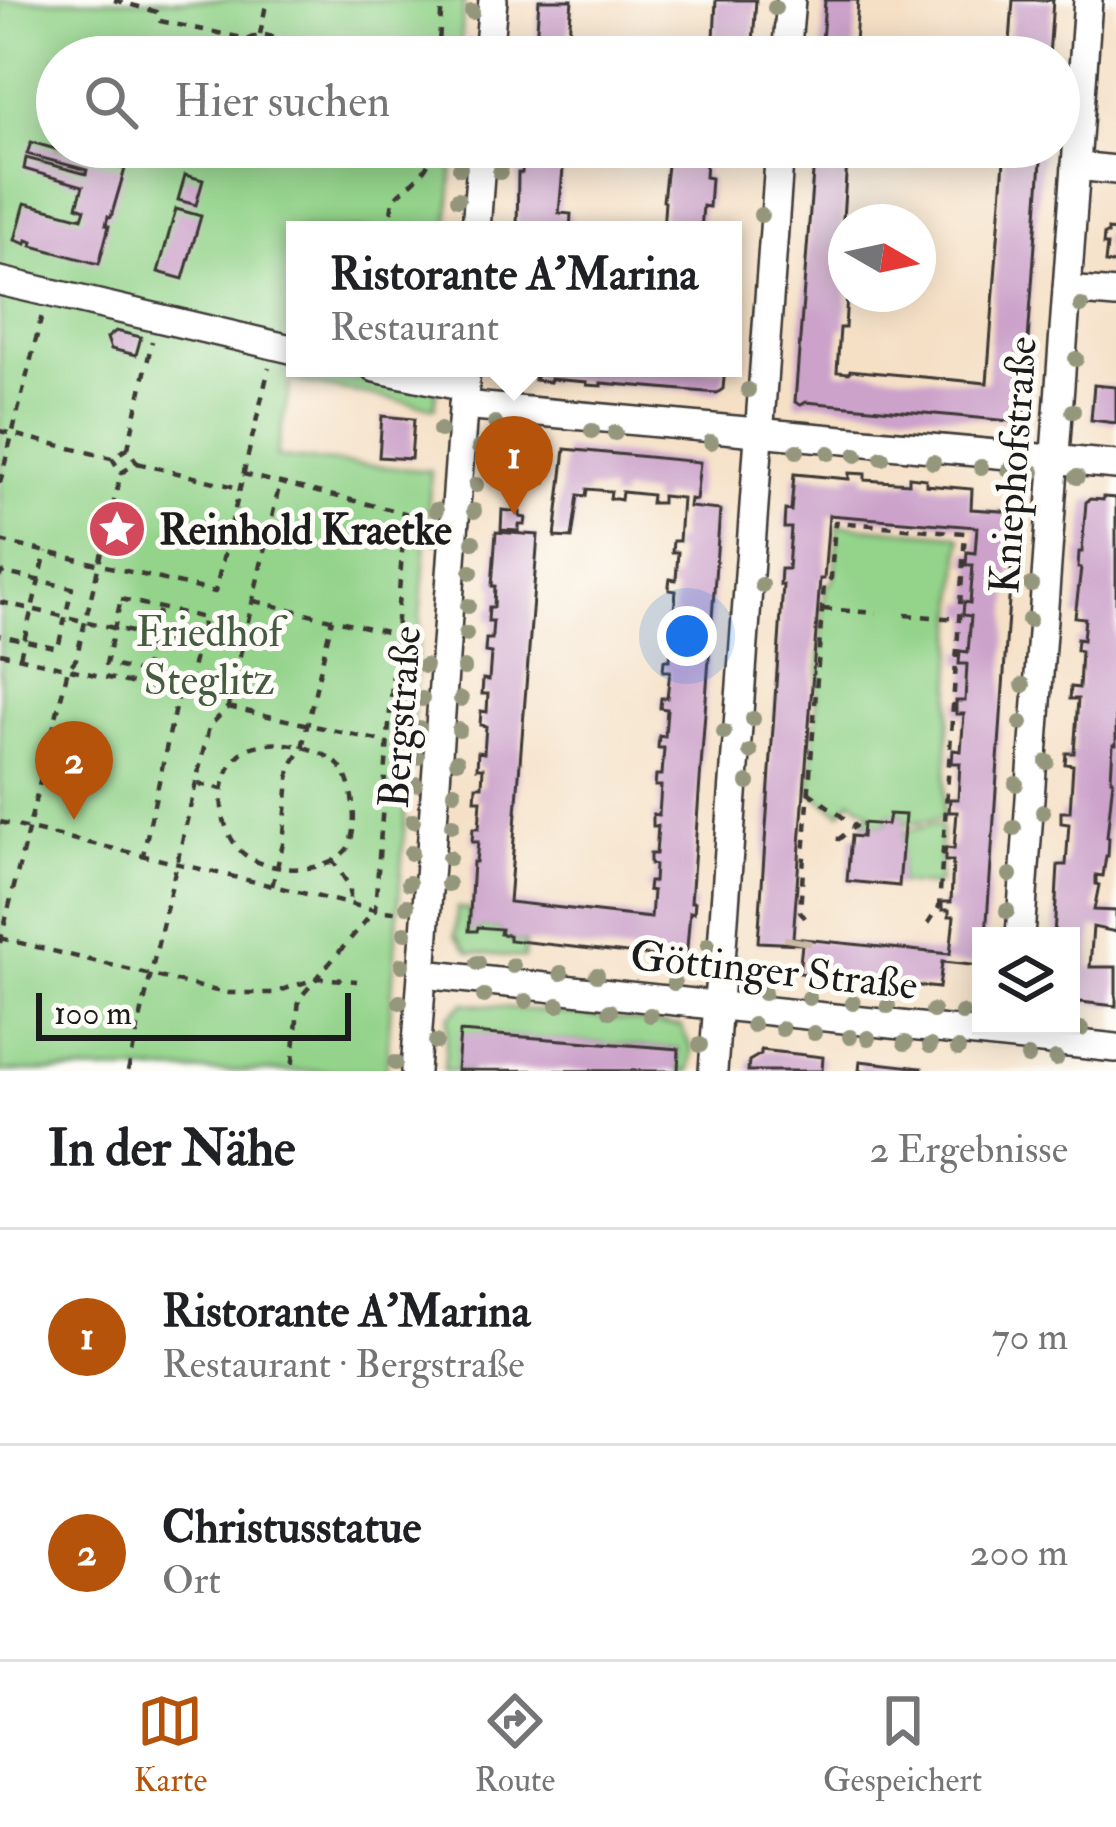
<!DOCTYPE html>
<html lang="de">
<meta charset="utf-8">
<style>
:root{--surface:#fff;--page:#f2f2f2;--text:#202124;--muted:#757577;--line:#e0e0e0;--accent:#b45309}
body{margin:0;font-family:"IM FELL Double Pica",serif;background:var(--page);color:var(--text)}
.controls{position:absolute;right:36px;bottom:36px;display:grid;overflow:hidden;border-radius:0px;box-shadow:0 6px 30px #0003}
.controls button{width:108px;height:108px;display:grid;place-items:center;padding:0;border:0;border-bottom:3px solid var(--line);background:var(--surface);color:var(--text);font:60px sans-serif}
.compass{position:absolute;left:828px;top:204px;width:108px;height:108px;border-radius:50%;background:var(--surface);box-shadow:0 6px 30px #0003;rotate:99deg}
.scale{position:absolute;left:36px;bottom:30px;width:315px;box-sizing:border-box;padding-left:12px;border:6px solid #1c1c1c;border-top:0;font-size:33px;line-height:42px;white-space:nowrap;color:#1c1c1c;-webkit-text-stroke:9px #fdfcf7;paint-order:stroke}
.you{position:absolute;left:687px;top:636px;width:42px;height:42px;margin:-30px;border:9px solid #fff;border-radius:50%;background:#1a73e8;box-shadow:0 0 0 18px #1a73e833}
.badge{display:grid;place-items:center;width:78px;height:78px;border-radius:50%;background:var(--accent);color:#fff;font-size:39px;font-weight:700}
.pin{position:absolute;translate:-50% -99px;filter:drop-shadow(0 3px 6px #0008)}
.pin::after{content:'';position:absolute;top:63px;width:42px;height:36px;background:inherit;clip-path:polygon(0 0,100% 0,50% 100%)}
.popup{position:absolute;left:286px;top:221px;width:456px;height:156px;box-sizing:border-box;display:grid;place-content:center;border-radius:0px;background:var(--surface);filter:drop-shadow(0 3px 9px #0005);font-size:39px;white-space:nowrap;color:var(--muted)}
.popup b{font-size:45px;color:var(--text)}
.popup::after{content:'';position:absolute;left:50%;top:100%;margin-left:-24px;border:24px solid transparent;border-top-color:var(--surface)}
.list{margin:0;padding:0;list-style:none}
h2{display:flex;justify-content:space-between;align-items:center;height:156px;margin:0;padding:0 48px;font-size:51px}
h2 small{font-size:39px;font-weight:400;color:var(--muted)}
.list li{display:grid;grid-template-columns:78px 1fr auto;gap:36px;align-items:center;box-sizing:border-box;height:216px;padding:0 48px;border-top:3px solid var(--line)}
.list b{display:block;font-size:45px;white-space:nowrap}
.list p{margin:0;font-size:39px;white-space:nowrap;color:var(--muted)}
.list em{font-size:39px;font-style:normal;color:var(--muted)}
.icon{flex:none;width:66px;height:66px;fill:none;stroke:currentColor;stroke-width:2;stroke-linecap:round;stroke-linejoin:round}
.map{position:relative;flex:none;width:1116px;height:1071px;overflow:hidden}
.search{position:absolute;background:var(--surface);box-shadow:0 6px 30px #0003;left:36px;right:36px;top:36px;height:132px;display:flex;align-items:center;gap:30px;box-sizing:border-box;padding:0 42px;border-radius:66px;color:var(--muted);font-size:45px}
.sheet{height:588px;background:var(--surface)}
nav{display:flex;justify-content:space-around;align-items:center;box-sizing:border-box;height:168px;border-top:3px solid var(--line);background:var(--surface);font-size:33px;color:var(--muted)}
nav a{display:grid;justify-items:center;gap:6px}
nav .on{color:var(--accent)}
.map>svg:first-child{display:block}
.green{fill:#93d38a;stroke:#587853;stroke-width:3}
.building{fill:#cca2ca;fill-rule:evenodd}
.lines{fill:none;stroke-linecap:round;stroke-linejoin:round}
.minor-tunnel{stroke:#cab9a4;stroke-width:27;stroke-dasharray:27 14;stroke-linecap:butt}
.minor-casing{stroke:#3d3936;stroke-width:32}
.path{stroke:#3d3936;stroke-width:4.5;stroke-dasharray:9 9;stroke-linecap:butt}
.minor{stroke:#fff;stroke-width:27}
.tree{fill:#95977d}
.labels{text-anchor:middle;stroke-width:10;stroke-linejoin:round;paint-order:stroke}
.street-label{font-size:42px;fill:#1c1c1c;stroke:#fdfcf7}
.poi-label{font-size:42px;font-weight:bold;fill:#1c1c1c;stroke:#fdfcf7;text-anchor:start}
.park-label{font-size:42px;fill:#465c42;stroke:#fdfcf7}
</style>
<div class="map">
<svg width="1116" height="1071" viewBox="0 0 1116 1071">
<rect width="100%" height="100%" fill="#fdfcf7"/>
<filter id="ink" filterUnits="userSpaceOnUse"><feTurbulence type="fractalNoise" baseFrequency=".00833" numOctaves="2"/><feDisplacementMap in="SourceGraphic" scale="24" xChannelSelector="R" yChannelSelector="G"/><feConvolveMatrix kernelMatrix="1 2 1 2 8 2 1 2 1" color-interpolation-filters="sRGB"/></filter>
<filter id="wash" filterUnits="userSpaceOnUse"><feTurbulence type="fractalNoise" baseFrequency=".004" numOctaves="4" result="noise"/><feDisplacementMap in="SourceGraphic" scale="48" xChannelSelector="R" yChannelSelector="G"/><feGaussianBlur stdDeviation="2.7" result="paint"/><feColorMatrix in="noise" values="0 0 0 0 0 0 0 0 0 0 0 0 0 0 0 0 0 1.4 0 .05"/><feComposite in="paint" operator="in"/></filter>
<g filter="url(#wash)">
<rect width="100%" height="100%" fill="#f5e0c6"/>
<!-- green -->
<g class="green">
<polygon points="0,0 464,0 460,57 57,57 57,147 454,147 448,230 295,230 295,368 438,368 435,408 291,380 276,457 431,471 386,1071 0,1071"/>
<polygon points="838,525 956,535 961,538 943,818 904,825 904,815 889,814 887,825 863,823 870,812 851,799 840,813 810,792 825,588 834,579"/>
<polygon points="931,825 939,825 942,829 939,882 935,886 899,883 903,832"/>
<polygon points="457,908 469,909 469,930 477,931 478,927 501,929 501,934 509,935 509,940 525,942 524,958 469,952 455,936"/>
<polygon points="464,1003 681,1026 692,1050 690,1071 678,1071 679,1049 461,1033 457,1069 471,1071 444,1071 448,1017"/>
</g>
<g id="blocks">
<!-- building -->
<g class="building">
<polygon points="539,0 572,0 567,57 535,57"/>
<polygon points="716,0 756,0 752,57 713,57"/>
<polygon points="825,0 858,0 854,57 821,57"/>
<polygon points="1013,0 1053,0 1049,57 1009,57"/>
<polygon points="31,142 125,169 111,217 108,216 106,225 109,226 99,264 32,246 33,242 27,240 26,244 15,240 25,203 82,218 85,209 77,206 83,186 24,169 26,158 86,174 87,170 27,154"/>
<polygon points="524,147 565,147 559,213 571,214 570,230 517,230 518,173 522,173"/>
<polygon points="669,147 707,147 705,177 711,178 709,207 703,206 701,230 663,230 665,202 663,201"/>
<polygon points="815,147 848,147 840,262 846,262 847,294 845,328 840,328 837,372 849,373 850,370 987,383 1005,147 1042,147 1023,410 1027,417 1023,424 1015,425 1010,421 806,402 801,405 795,402"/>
<polygon points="185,175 203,180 196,205 178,200"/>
<polygon points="176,209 201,216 183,279 158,272"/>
<polygon points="1108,230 1116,231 1116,264 1105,263 1107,245 1103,245 1104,234 1108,234"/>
<polygon points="116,331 141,337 136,355 111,349 107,338"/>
<polygon points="509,368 725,368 723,389 717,393 601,383 601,386 587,385 587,382 551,379 550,382 535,380 536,377 515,376"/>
<polygon points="1094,385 1116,387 1116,423 1091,420"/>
<polygon points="382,416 414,419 411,459 379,457"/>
<polygon points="565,449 700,462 696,500 690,499 689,507 720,510 691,902 695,902 694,913 690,912 686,960 655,959 655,956 509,940 509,935 500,934 501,929 478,927 477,931 469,931 473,862 476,862 478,842 472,842 473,828 479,828 481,800 475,800 476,786 482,786 483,768 477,768 478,752 484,753 486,726 480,725 481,711 487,712 488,694 482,694 483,679 489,680 491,653 485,652 486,639 492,639 492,634 493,621 488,621 489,607 494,607 495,586 492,586 496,532 538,535 509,902 651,918 653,891 648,890 649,882 654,882 655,865 650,864 650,854 656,854 658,826 653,826 653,814 659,815 661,786 655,786 656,775 662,775 664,748 658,748 659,736 665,737 667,709 660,708 661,698 667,698 670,671 663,671 664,660 670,660 672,631 666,631 667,619 673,620 676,591 669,590 669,585 670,579 676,580 678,552 672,552 673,541 679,541 682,498 662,496 662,503 651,503 652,495 622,492 621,500 616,499 610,499 611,491 587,489 586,496 578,495 572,538 555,537"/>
<polygon points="510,463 546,466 545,483 524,482 523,491 508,490"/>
<path d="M849,473l16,1v6l44,3v-6l17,2v6l46,4 -1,20 44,3 -29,424h-5v30l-39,-4 -3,26 -140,-15 3,-29 -44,-2 25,-357h-3l1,-16h7l3,-41h-7l1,-18 6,1 3,-37 55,5zM829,515l148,12 -2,26 -8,-1 -1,13h7l-3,38 -6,-1 -1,13 8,1 -3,36 -8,-1 -1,13h8l-2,37h-9v13h8l-3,37 -8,-1 -1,13h8l-2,36h-8l-1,13h8l-3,37 -8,-1 -1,6v7h8l-2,41h-9v8h7v6h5l-4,38 -157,-16 27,-359h4z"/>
<polygon points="1103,497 1116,498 1116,745 1113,745 1111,779 1113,779 1107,837 1109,838 1108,856 1106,856 1103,876 1096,875 1096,884 1099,885 1094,910 1116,911 1116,932 1093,927 1090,967 1116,967 1116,1006 1071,1001 1071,936 1054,936 1058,865 1066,865 1069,824 1061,823 1061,812 1070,812 1073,765 1065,764 1066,753 1074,753 1078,699 1070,699 1071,687 1079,688 1081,651 1076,650 1077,639 1083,640 1085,618 1075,617 1081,568 1078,568 1079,552 1082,552 1086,502 1090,499 1103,500"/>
<polygon points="502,510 520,512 520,517 526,518 525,525 519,525 519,531 501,530"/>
<polygon points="889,814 905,815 899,886 847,881 851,836 862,837 863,823 887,825"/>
<polygon points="460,1032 679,1049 678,1071 457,1070"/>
<polygon points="761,1050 823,1057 822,1071 748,1071 749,1061 761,1054"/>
<polygon points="860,1061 922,1068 922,1071 859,1071"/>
</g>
</g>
</g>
<g filter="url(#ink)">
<use href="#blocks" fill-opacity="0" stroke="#3d3936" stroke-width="3"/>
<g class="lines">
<!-- minor-tunnel -->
<polyline class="minor-tunnel" points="797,944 798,938"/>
<defs>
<g id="minor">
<polyline points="488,57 493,0"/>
<polyline points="786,57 791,0"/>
<polyline points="1076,166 1116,170"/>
<polyline points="476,230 482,147"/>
<polyline points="0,281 295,350"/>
<polyline points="1067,290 1116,294"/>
<polyline points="375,368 465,387"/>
<polyline points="463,405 1116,465"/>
<polyline points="1020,936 1088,0"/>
<polyline points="423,974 1116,1048"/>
<polyline points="415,1071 466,368"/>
<polyline points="713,1071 780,147"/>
</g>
</defs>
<!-- minor casing -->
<use href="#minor" class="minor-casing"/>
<!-- path -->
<g class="path">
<polyline points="114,0 157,12 160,21 248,39 260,34 369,57"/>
<polyline points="260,34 267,0"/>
<polyline points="438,57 442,0"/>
<path d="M389,230l4,-31c17,-15 38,-28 40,-52"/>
<polyline points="0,431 111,458"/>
<polyline points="128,448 112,458 121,473 137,463 128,448 152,341"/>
<polyline points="137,463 239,488"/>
<polyline points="243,474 405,513 375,910 299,999 292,1071"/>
<polyline points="0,483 42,315"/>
<polyline points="0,541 215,592 269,368"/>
<polyline points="0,577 1,572 72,588 58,648 0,635"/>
<polygon points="121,599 204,618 189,682 106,664"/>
<polyline points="254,601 395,634"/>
<polyline points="0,602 197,647"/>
<polyline points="823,609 877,613"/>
<polyline points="905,615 959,619"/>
<polyline points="0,653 178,694 143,855"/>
<polyline points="20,657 46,552"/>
<polyline points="144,672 159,608"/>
<polyline points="228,707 386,742"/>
<polyline points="198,784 222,789"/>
<polyline points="808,792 855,826 839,839 828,838"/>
<polyline points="0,822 375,910 403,913"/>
<path d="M333,861c-22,12 -69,10 -89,-7 -27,-23 -31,-75 -4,-100 21,-20 84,-9 101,14 13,18 18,61 6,81 -3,4 -10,9 -14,12l17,26v17"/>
<polyline points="272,886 283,844 290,768 302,748 332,619"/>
<polyline points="805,918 800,911 822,609 824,586 831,578 835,522 965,533 939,907 926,927"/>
<polyline points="0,938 225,993 273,993 318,978 357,981"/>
<polyline points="0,943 68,669 76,659 121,473"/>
<polyline points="128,1071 209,727 228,707 280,483"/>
</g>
<!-- minor -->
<use href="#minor" class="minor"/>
</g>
<!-- trees -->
<g class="tree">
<circle cx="775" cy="8" r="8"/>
<circle cx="472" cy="12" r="8"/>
<circle cx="469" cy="44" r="8"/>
<circle cx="773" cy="45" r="8"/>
<circle cx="509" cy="47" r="8"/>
<circle cx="460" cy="168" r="8"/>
<circle cx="500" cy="172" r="8"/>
<circle cx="458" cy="199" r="8"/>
<circle cx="761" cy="215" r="8"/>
<circle cx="1081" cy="306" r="8"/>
<circle cx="1076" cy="359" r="8"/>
<circle cx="748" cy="390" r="8"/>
<circle cx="1073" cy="411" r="8"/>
<circle cx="495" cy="423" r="8"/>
<circle cx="440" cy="430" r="8"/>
<circle cx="592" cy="431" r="8"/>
<circle cx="615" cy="433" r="8"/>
<circle cx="711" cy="442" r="8"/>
<circle cx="479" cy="448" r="8"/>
<circle cx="797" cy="451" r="8"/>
<circle cx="829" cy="453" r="8"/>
<circle cx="856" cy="455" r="8"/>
<circle cx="882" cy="458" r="8"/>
<circle cx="933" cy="462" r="8"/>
<circle cx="981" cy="467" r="8"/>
<circle cx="1009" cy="470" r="8"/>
<circle cx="1033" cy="472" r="8"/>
<circle cx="1077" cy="477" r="8"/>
<circle cx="476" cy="485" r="8"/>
<circle cx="436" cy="510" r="8"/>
<circle cx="474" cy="511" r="8"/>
<circle cx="433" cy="540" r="8"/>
<circle cx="473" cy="542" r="8"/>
<circle cx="471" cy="572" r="8"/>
<circle cx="762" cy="585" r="8"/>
<circle cx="1031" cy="585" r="8"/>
<circle cx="468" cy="606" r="8"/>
<circle cx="1029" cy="620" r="8"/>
<circle cx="466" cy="634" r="8"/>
<circle cx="425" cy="666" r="8"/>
<circle cx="464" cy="668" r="8"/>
<circle cx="1023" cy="685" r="8"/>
<circle cx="422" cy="699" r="8"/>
<circle cx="461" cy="699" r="8"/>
<circle cx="753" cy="719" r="8"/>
<circle cx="1021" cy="723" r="8"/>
<circle cx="419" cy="728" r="8"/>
<circle cx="459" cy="730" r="8"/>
<circle cx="724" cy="732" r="8"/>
<circle cx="750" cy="752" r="8"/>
<circle cx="417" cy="757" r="8"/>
<circle cx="457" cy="761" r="8"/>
<circle cx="1047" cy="762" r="8"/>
<circle cx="748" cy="783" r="8"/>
<circle cx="415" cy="784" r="8"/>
<circle cx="1016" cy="784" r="8"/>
<circle cx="454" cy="792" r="8"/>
<circle cx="1043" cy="812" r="8"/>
<circle cx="413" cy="821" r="8"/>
<circle cx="452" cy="825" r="8"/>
<circle cx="1014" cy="828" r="8"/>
<circle cx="411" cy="853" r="8"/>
<circle cx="449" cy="858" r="8"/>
<circle cx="1010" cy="875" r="8"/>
<circle cx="409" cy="883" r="8"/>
<circle cx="448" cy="884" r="8"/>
<circle cx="407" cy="906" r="8"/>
<circle cx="1007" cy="911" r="8"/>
<circle cx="405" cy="933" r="8"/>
<circle cx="708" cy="945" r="8"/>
<circle cx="478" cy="963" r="8"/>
<circle cx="402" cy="965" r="8"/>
<circle cx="513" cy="966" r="8"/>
<circle cx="561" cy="973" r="8"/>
<circle cx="597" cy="975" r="8"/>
<circle cx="674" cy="983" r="8"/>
<circle cx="764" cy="993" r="8"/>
<circle cx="484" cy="996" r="8"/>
<circle cx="809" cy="998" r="8"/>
<circle cx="526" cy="1001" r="8"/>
<circle cx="400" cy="1002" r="8"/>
<circle cx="853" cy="1003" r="8"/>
<circle cx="558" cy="1005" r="8"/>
<circle cx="888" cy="1006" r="8"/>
<circle cx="610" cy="1011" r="8"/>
<circle cx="933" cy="1011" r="8"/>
<circle cx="962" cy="1013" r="8"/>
<circle cx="650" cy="1015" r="8"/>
<circle cx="753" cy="1025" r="8"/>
<circle cx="782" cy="1029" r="8"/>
<circle cx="1081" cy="1029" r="8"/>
<circle cx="814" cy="1033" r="8"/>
<circle cx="850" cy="1037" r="8"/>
<circle cx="868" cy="1038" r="8"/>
<circle cx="436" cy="1042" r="8"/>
<circle cx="905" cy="1043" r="8"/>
<circle cx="700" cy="1045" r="8"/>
<circle cx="930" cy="1046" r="8"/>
<circle cx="958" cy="1049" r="8"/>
<circle cx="1028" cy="1057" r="8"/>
<circle cx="1056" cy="1059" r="8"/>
<circle cx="395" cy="1063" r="8"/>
</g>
</g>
<!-- icons -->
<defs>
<symbol id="sight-disc" viewBox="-11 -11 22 22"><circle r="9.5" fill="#d1495b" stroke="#fdfcf7"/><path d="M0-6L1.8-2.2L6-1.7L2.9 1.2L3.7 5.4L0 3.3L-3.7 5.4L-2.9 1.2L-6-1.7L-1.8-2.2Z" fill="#fff"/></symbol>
</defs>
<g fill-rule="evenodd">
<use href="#sight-disc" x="84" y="496" width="66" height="66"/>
</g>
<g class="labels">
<!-- street labels -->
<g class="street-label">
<text transform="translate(1012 465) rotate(-86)" y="15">Kniephofstraße</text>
<text transform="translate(399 717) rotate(-86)" y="15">Bergstraße</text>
<text transform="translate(774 969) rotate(6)" y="15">Göttinger Straße</text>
</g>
<!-- poi labels -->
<g class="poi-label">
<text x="159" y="544">Reinhold Kraetke</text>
</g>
<!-- park labels -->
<g class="park-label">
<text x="209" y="646">Friedhof<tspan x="209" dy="48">Steglitz</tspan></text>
</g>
</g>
</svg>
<div class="controls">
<button><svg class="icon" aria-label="layers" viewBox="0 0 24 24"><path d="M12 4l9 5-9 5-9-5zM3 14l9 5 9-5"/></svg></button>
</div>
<svg class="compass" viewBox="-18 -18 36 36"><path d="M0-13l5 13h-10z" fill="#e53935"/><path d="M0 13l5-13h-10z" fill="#757577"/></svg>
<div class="scale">100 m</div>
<div class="you"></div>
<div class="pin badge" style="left:514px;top:515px">1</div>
<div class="popup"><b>Ristorante A'Marina</b>Restaurant</div>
<div class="pin badge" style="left:74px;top:820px">2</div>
<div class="search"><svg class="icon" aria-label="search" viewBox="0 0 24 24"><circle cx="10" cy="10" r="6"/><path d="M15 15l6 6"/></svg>Hier suchen</div>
</div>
<section class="sheet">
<h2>In der Nähe<small>2 Ergebnisse</small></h2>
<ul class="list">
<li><span class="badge">1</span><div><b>Ristorante A'Marina</b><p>Restaurant · Bergstraße</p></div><em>70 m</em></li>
<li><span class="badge">2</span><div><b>Christusstatue</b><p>Ort</p></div><em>200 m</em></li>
</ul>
</section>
<nav>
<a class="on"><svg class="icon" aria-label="map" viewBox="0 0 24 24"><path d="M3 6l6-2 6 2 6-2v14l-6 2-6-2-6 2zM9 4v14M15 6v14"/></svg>Karte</a>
<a><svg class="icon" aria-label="directions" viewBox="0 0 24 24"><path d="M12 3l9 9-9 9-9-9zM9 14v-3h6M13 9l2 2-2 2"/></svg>Route</a>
<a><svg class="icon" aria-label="saved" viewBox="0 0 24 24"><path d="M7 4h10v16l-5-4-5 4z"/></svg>Gespeichert</a>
</nav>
